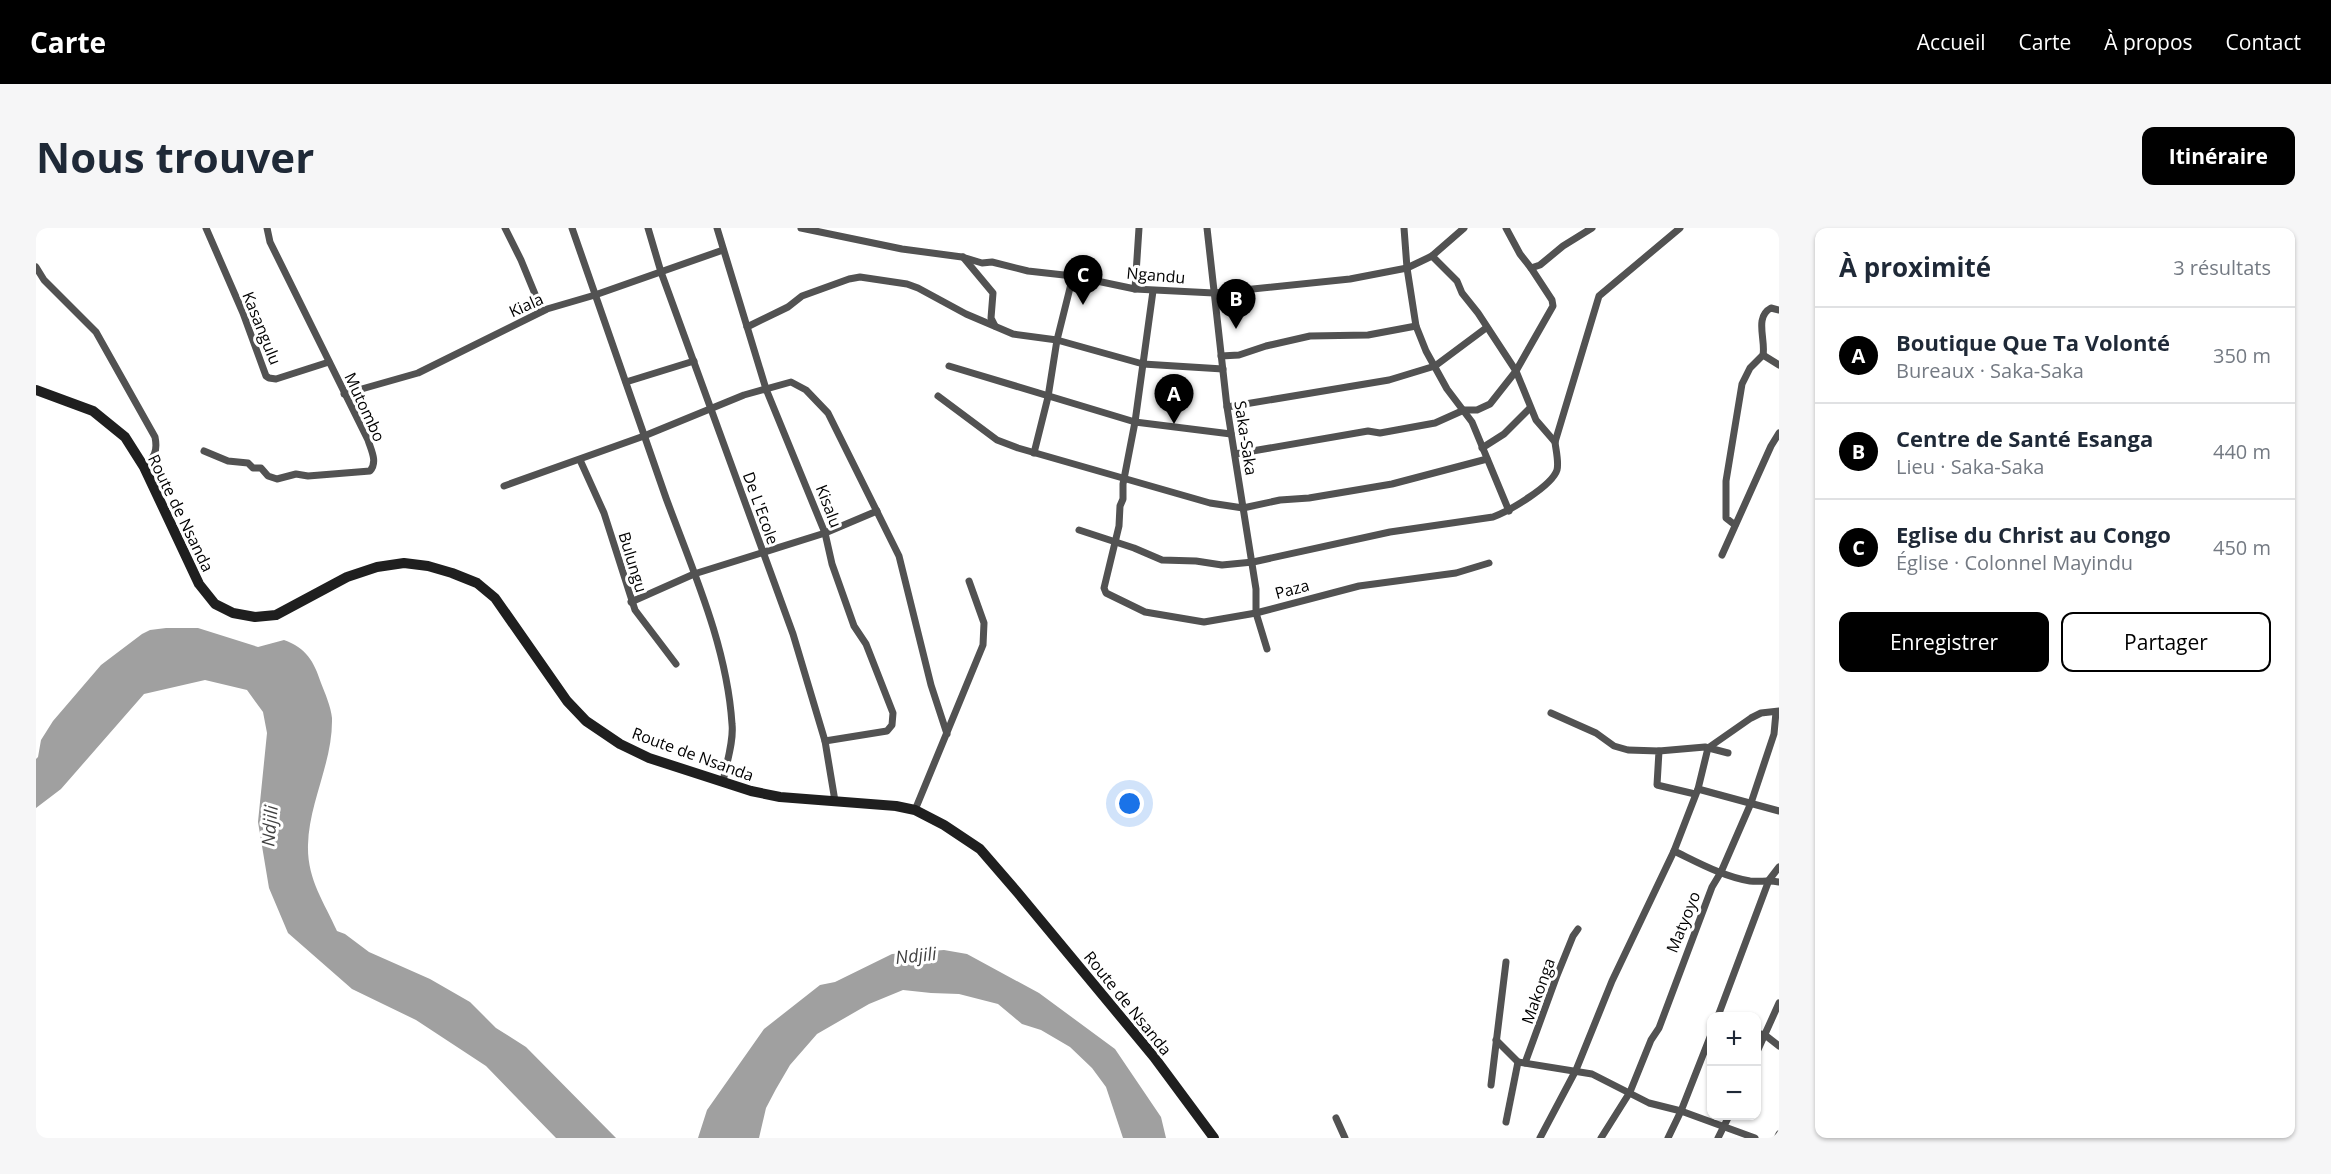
<!DOCTYPE html>
<html lang="fr">
<meta charset="utf-8">
<style>
:root{--surface:#fff;--page:#f6f6f7;--text:#1f2937;--muted:#747a83;--line:#e0e1e3;--accent:#000}
body{margin:0;font-family:"Open Sans",sans-serif;background:var(--page);color:var(--text)}
.controls{position:absolute;right:18px;bottom:18px;display:grid;overflow:hidden;border-radius:12px;box-shadow:0 2px 4px #0004}
.controls button{width:54px;height:54px;display:grid;place-items:center;padding:0;border:0;border-bottom:2px solid var(--line);background:var(--surface);color:var(--text);font:30px sans-serif}
.you{position:absolute;left:1094px;top:576px;width:21px;height:21px;margin:-15px;border:4px solid #fff;border-radius:50%;background:#1a73e8;box-shadow:0 0 0 9px #1a73e833}
.badge{display:grid;place-items:center;width:39px;height:39px;border-radius:50%;background:var(--accent);color:#fff;font-size:20px;font-weight:700}
.pin{position:absolute;translate:-50% -50px;filter:drop-shadow(0 2px 3px #0008)}
.pin::after{content:'';position:absolute;top:32px;width:21px;height:18px;background:inherit;clip-path:polygon(0 0,100% 0,50% 100%)}
.list{margin:0;padding:0;list-style:none}
h2{display:flex;justify-content:space-between;align-items:center;height:78px;margin:0;padding:0 24px;font-size:26px}
h2 small{font-size:20px;font-weight:400;color:var(--muted)}
.list li{display:grid;grid-template-columns:39px 1fr auto;gap:18px;align-items:center;box-sizing:border-box;height:96px;padding:0 24px;border-top:2px solid var(--line)}
.list b{display:block;font-size:22px;white-space:nowrap}
.list p{margin:0;font-size:20px;white-space:nowrap;color:var(--muted)}
.list em{font-size:20px;font-style:normal;color:var(--muted)}
.actions{display:flex;gap:12px;padding:18px 24px}
.actions a{flex:1;padding:14px 0;border:2px solid var(--accent);border-radius:12px;text-align:center;font-size:21px;color:var(--accent)}
.actions .main{background:var(--accent);color:#fff}
.map{position:relative;flex:none;width:1743px;height:910px;overflow:hidden;border-radius:12px}
header{display:flex;align-items:center;gap:36px;box-sizing:border-box;height:84px;padding:0 30px;background:var(--accent);color:#fff}
header strong{font-size:28px}
nav{display:flex;gap:33px;margin-inline-start:auto;font-size:21px}
.intro{display:flex;align-items:center;justify-content:space-between;box-sizing:border-box;height:144px;padding:0 36px}
h1{margin:0;font-size:42px}
.button{padding:15px 27px;border-radius:12px;background:var(--accent);color:#fff;font-size:21px;font-weight:700}
main{display:flex;gap:36px;padding:0 36px}
aside{flex:1;background:var(--surface);border-radius:12px;box-shadow:0 2px 4px #0004}
.map>svg:first-child{display:block}
.water{fill:#a0a0a0}
.lines{fill:none;stroke-linecap:round;stroke-linejoin:round}
.street{stroke:#525252;stroke-width:7}
.secondary{stroke:#1f1f1f;stroke-width:10}
.labels{text-anchor:middle;stroke-width:6;stroke-linejoin:round;paint-order:stroke}
.street-label{font-size:16px;fill:#000;stroke:#fff}
.water-label{font-size:18px;font-style:italic;fill:#414141;stroke:#fff}
</style>
<header>
<strong>Carte</strong>
<nav><a>Accueil</a><a>Carte</a><a>À propos</a><a>Contact</a></nav>
</header>
<div class="intro"><h1>Nous trouver</h1><a class="button">Itinéraire</a></div>
<main>
<div class="map">
<svg width="1743" height="910" viewBox="0 0 1743 910">
<rect width="100%" height="100%" fill="#fff"/>
<!-- water -->
<g class="water">
<path d="M130,400h32l60,19 26,-7c22,8 30,21 37,43 4,10 10,24 11,35 1,44 -23,84 -24,127 -1,34 16,57 29,86l8,3 24,18 61,27 40,23 26,26 30,19 90,91h-60l-70,-72 -70,-46 -64,-31 -64,-56 -19,-45 -11,-66 9,-89 -4,-21 -16,-22 -42,-10 -61,14 -83,95 -25,19v-49l2,-2 3,-17 12,-19 48,-56 41,-31 8,-4z"/>
<polygon points="908,722 931,726 1003,765 1079,821 1125,889 1130,910 1087,910 1070,859 1056,840 1034,819 1005,802 986,796 962,776 923,766 895,765 867,762 833,776 781,806 754,837 740,861 730,880 723,910 662,910 671,882 728,801 784,757 799,754 856,726"/>
</g>
<g class="lines">
<!-- street -->
<g class="street">
<polyline points="170,0 207,85 230,148 233,150 240,151 293,134"/>
<polyline points="469,0 485,32 506,83"/>
<path d="M536,0c31,90 62,180 94,270 27,73 61,148 66,226 2,18 -6,40 -9,58"/>
<polyline points="612,0 625,44 757,406 789,513 799,573"/>
<polyline points="681,0 730,161 789,305 796,336 818,398 830,416 857,485 856,497 851,503 789,513"/>
<polyline points="765,0 866,21 926,29 946,35 956,34 992,43 1037,48 1099,61 1178,65 1314,51 1371,40 1396,28 1428,0"/>
<polyline points="1171,0 1191,179 1220,361 1220,385 1231,421"/>
<polyline points="1368,0 1371,40 1380,98 1390,123 1411,161 1436,194 1473,283"/>
<polyline points="1470,0 1484,26 1495,40 1504,37 1527,18 1556,0"/>
<polyline points="1396,28 1421,53 1426,65 1442,85 1480,143 1500,192 1519,214"/>
<polyline points="927,29 957,65 955,90 959,98"/>
<path d="M0,39l8,13 52,52 59,105c3,15 -1,20 -11,30"/>
<polyline points="1099,61 1103,0"/>
<polyline points="1117,63 1099,194 1087,256 1087,271 1084,278 1083,298 1068,360 1070,365 1109,384 1168,394 1220,385 1323,358 1420,345 1453,335"/>
<polyline points="711,99 752,79 766,68 813,51 824,49 871,56 882,60 930,86 977,106 1021,112 1107,136 1187,141"/>
<polyline points="1727,127 1743,137"/>
<polyline points="1185,128 1203,127 1230,118 1274,108 1332,107 1380,98"/>
<polyline points="913,138 1099,194 1195,206"/>
<polyline points="590,154 658,133"/>
<polyline points="308,166 382,145 511,81 559,67 687,22"/>
<polyline points="902,168 961,212 982,220 1174,275 1207,280 1244,272 1273,270 1356,256 1451,231"/>
<polyline points="1191,179 1353,152 1399,138 1450,100"/>
<polyline points="1446,220 1468,206 1494,180"/>
<path d="M168,223l24,10 20,2 5,5h8l7,8 9,3 19,-5 12,2 62,-5c8,-9 1,-21 -2,-31l-98,-198 -3,-14"/>
<polyline points="998,225 1012,169 1021,112 1037,48"/>
<polyline points="1199,226 1332,203 1344,205 1399,195 1428,182 1441,182 1454,176 1480,143 1517,78 1516,72 1495,40"/>
<polyline points="544,232 568,285 599,382 640,436"/>
<polyline points="468,258 608,208 708,167 755,154 770,162 792,185 863,328 895,457 911,506"/>
<path d="M1699,297l-9,-7v-37l16,-97 8,-16 13,-13c3,-15 -9,-38 8,-47l8,2"/>
<path d="M1043,302l55,18 28,12 34,1 26,4 31,-3 137,-30 103,-15c16,-6 59,-31 64,-47 2,-8 -1,-19 -2,-28l44,-146 81,-68"/>
<polyline points="1686,327 1735,218 1743,205"/>
<polyline points="595,374 658,346 789,305 841,283"/>
<polyline points="1515,485 1560,505 1578,518 1592,522 1623,523 1621,557 1659,566"/>
<polyline points="1623,523 1669,519 1692,525"/>
<polyline points="1662,561 1743,583"/>
<polyline points="879,582 947,417 948,395 933,353"/>
<path d="M1638,623c23,11 50,26 76,30 10,1 19,-1 29,1"/>
<polyline points="1682,788 1733,652 1743,639"/>
<polyline points="1720,805 1729,807 1743,818"/>
<polyline points="1460,812 1482,834 1556,846 1613,875 1645,883 1719,910"/>
<polyline points="1720,826 1743,775"/>
<polyline points="1489,835 1520,750 1537,708 1542,701"/>
<polyline points="1455,857 1470,734"/>
<polyline points="1300,890 1309,910"/>
<polyline points="1470,894 1482,834"/>
<polyline points="1504,910 1540,842 1576,753 1638,623 1662,561 1672,520 1715,490 1725,485 1743,483"/>
<polyline points="1565,910 1594,864 1615,812 1623,800 1676,659 1685,644 1715,575 1738,506 1740,484"/>
<polyline points="1632,910 1645,883 1676,804"/>
<polyline points="1682,910 1693,888"/>
<polyline points="1741,910 1743,906"/>
</g>
<!-- secondary -->
<polyline class="secondary" points="0,162 57,183 89,209 108,239 163,356 179,376 197,385 219,389 240,387 311,349 341,339 368,335 392,338 416,345 441,355 459,370 531,473 550,493 584,516 613,530 715,563 744,569 860,578 879,582 908,597 944,621 982,665 1118,829 1178,910"/>
</g>
<g class="labels">
<!-- street labels -->
<g class="street-label">
<text transform="translate(1120 47) rotate(5)" y="6">Ngandu</text>
<text transform="translate(490 77) rotate(-24)" y="6">Kiala</text>
<text transform="translate(226 100) rotate(68)" y="6">Kasangulu</text>
<text transform="translate(329 179) rotate(65)" y="6">Mutombo</text>
<text transform="translate(1210 210) rotate(81)" y="6">Saka-Saka</text>
<text transform="translate(793 278) rotate(69)" y="6">Kisalu</text>
<text transform="translate(725 280) rotate(70)" y="6">De L'Ecole</text>
<text transform="translate(145 285) rotate(64)" y="6">Route de Nsanda</text>
<text transform="translate(597 334) rotate(73)" y="6">Bulungu</text>
<text transform="translate(1256 361) rotate(-15)" y="6">Paza</text>
<text transform="translate(657 526) rotate(20)" y="6">Route de Nsanda</text>
<text transform="translate(1647 694) rotate(-68)" y="6">Matyoyo</text>
<text transform="translate(1502 763) rotate(-70)" y="6">Makonga</text>
<text transform="translate(1092 775) rotate(51)" y="6">Route de Nsanda</text>
</g>
<!-- water labels -->
<g class="water-label">
<text transform="translate(234 598) rotate(-85)" y="6">Ndjili</text>
<text transform="translate(880 728) rotate(-6)" y="6">Ndjili</text>
</g>
</g>
</svg>
<div class="controls">
<button>+</button>
<button>−</button>
</div>
<div class="you"></div>
<div class="pin badge" style="left:1138px;top:196px">A</div>
<div class="pin badge" style="left:1200px;top:101px">B</div>
<div class="pin badge" style="left:1047px;top:77px">C</div>
</div>
<aside>
<h2>À proximité<small>3 résultats</small></h2>
<ul class="list">
<li><span class="badge">A</span><div><b>Boutique Que Ta Volonté</b><p>Bureaux · Saka-Saka</p></div><em>350 m</em></li>
<li><span class="badge">B</span><div><b>Centre de Santé Esanga</b><p>Lieu · Saka-Saka</p></div><em>440 m</em></li>
<li><span class="badge">C</span><div><b>Eglise du Christ au Congo</b><p>Église · Colonnel Mayindu</p></div><em>450 m</em></li>
</ul>
<div class="actions"><a class="main">Enregistrer</a><a>Partager</a></div>
</aside>
</main>
